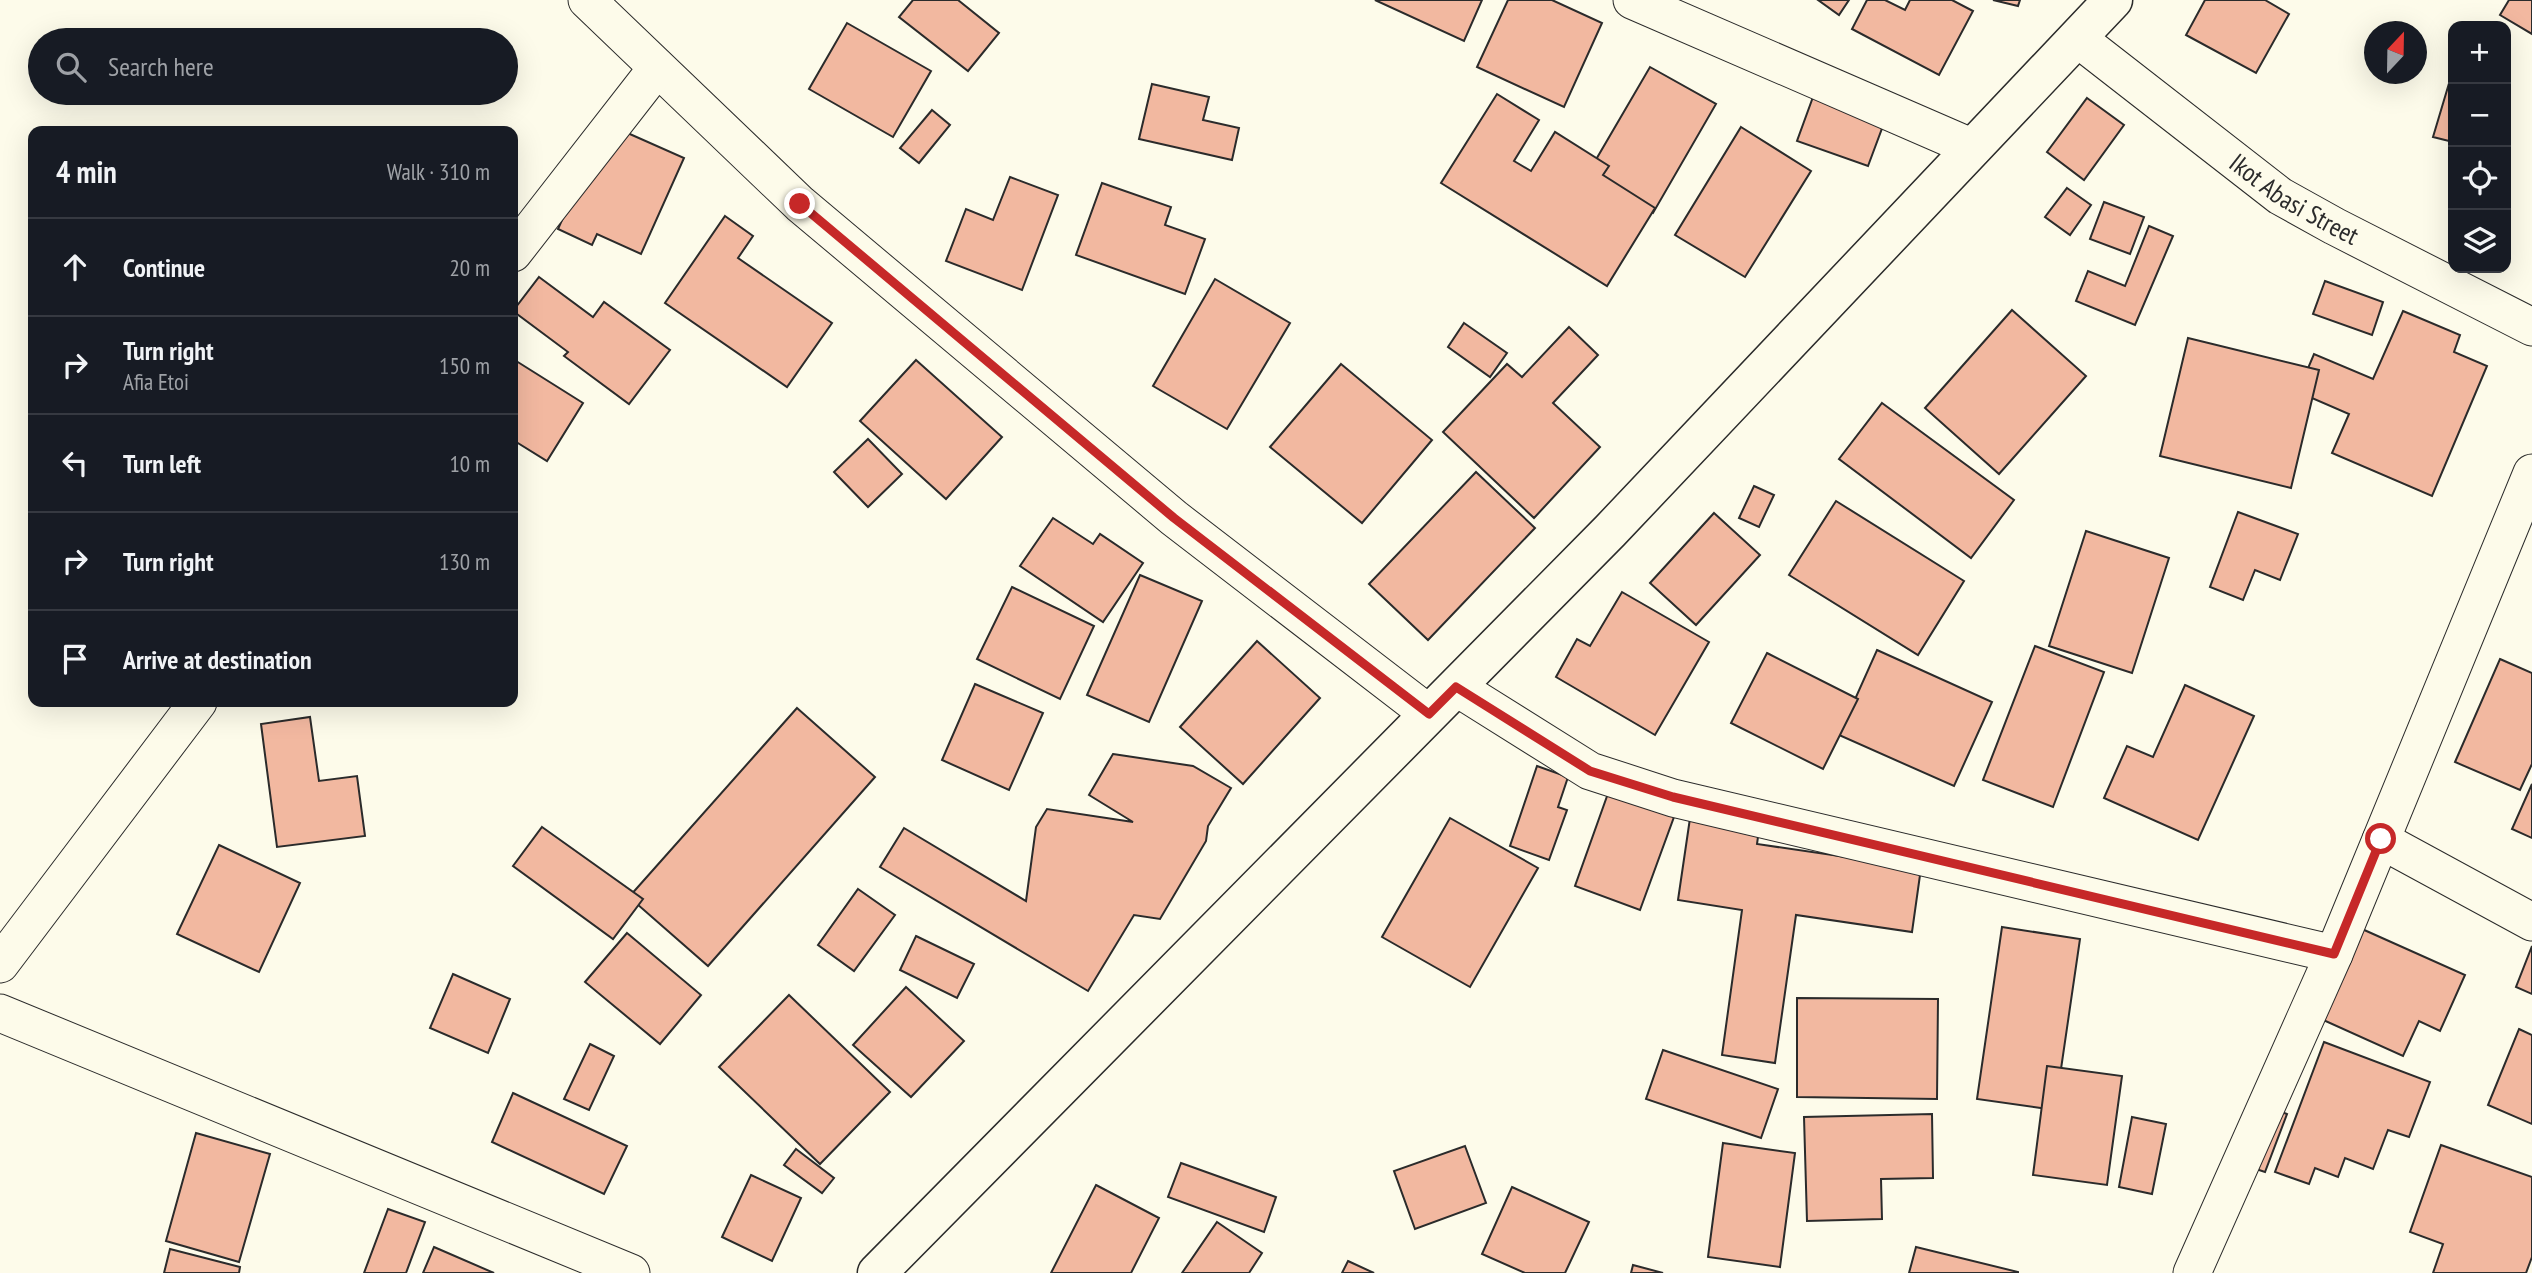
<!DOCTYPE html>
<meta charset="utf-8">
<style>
:root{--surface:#171b24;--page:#242831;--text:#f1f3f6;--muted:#9ea1a6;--line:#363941}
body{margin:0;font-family:"PT Sans Narrow",sans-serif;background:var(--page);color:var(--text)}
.controls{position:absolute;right:21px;top:21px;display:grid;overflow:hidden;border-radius:14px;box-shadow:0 7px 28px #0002}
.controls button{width:63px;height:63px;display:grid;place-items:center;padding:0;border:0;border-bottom:2px solid var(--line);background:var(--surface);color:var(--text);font:35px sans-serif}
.compass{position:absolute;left:2364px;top:21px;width:63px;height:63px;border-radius:50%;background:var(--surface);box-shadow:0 7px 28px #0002;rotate:22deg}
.stop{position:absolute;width:21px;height:21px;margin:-16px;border:5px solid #c62828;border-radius:50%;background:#fff}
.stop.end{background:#c62828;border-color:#fff;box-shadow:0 2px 7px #0008}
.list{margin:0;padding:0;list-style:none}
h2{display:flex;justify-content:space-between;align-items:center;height:91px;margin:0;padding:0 28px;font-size:30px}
h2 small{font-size:23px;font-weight:400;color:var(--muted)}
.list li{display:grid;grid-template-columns:46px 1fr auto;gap:21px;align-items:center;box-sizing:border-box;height:98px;padding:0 28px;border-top:2px solid var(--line)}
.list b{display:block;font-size:26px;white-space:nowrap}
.list p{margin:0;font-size:23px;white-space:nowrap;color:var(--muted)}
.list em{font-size:23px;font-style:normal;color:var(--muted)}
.icon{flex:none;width:38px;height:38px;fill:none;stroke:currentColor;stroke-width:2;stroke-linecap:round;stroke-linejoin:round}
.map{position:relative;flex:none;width:2532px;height:1273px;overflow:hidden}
.search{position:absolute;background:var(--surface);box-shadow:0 7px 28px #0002;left:28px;top:28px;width:490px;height:77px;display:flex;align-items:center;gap:18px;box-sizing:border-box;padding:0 24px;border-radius:38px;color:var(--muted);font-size:26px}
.panel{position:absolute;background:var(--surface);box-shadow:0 7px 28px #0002;left:28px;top:126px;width:490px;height:581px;border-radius:14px}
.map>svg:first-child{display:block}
.building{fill:#f2b8a0;stroke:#2b2b2b;stroke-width:2}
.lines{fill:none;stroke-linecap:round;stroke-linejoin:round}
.minor-casing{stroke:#2b2b2b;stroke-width:39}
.tertiary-casing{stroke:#2b2b2b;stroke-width:41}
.minor{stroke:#fdfbea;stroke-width:37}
.tertiary{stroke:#fdfbea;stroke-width:38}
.route{stroke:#c62828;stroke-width:9}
.labels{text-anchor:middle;stroke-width:5;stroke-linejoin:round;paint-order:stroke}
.street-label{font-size:26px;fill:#2b2b2b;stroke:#fdfbea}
</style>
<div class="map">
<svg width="2532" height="1273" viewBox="0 0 2532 1273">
<rect width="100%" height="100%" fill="#fdfbea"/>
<!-- building -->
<g class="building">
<polygon points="913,0 958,0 999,33 968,71 899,17"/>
<polygon points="1375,0 1482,0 1464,41"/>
<polygon points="1508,0 1552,0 1602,23 1564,107 1477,67"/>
<polygon points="1818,0 1849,0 1839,15"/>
<polygon points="1867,0 1885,0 1905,10 1910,0 1952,0 1973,11 1939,75 1852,29"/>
<polygon points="1993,0 2020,0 2018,6"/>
<polygon points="2205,0 2265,0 2289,14 2256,73 2186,35"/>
<polygon points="2509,0 2532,0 2532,34 2500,15"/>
<polygon points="847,23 931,71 893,137 809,89"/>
<polygon points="1650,67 1716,104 1653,213 1587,175"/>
<polygon points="2450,80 2453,81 2453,142 2433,137"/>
<polygon points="1152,84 1209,97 1203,120 1239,128 1232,160 1139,139"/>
<polygon points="1497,94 1539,120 1514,161 1531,171 1555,132 1609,166 1603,175 1655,208 1607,286 1441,183"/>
<polygon points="1813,97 1884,123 1868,166 1797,141"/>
<polygon points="2087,98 2124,125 2084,180 2047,152"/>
<polygon points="932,110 950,125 919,163 900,148"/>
<polygon points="605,123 684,158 641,254 597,234 592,245 558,229"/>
<polygon points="1741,127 1811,171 1745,277 1675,235"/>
<polygon points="1010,177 1058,195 1022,290 946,261 966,209 993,220"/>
<polygon points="1102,183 1171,207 1165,225 1205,239 1185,294 1076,255"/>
<polygon points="2067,188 2091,205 2070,235 2045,217"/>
<polygon points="2104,202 2144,217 2130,254 2090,239"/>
<polygon points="725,216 753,236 738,258 832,323 787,387 665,303"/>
<polygon points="2149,226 2173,236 2135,325 2076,301 2088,271 2125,286"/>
<polygon points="539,277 593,317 604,302 670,350 629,404 564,356 568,352 513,311"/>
<polygon points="1215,279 1290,323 1227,429 1153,386"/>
<polygon points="2325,281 2383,302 2372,335 2313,314"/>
<polygon points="2012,310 2086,376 1999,474 1925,408"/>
<polygon points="2403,311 2460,335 2454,352 2487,366 2432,496 2332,453 2349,414 2298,392 2314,354 2373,379"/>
<polygon points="1464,323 1507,353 1490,377 1448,347"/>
<polygon points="1569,327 1598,355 1553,403 1600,447 1534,518 1443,432 1507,364 1522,377"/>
<polygon points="2188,338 2319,370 2291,488 2160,456"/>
<polygon points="513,359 583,403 547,461 513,440"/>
<polygon points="916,360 1002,437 946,499 860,421"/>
<polygon points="1341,364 1432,440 1362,523 1270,447"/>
<polygon points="1882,403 2014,500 1971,558 1839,459"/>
<polygon points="868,439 902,474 868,507 834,472"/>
<polygon points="1476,472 1535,528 1428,640 1369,584"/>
<polygon points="1754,486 1774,495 1759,527 1739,518"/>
<polygon points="1836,501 1964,581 1918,655 1789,575"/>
<polygon points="2238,512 2298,534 2280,580 2255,570 2243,600 2210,587"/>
<polygon points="1714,513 1760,555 1696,625 1650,583"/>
<polygon points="1053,518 1093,544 1100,534 1143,563 1103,622 1020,566"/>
<polygon points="2086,531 2169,558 2132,673 2049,646"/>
<polygon points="1140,575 1202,601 1149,722 1087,695"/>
<polygon points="1012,587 1094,626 1060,699 977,659"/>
<polygon points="1622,592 1709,642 1655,735 1556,677 1577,639 1590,646"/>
<polygon points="1257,641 1320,698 1243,784 1180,727"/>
<polygon points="2035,646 2104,672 2053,807 1983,780"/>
<polygon points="1877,650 1992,702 1954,786 1839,735"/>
<polygon points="1767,653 1858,699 1823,769 1731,723"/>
<polygon points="2500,659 2532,673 2532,764 2520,790 2455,762"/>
<polygon points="975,684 1043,713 1009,790 942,760"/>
<polygon points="2185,685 2254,716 2198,840 2104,798 2127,746 2153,757"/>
<polygon points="797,708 875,777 708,966 629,897"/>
<polygon points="310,717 319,781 357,776 365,836 277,847 261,724"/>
<polygon points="1113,754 1193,766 1231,788 1208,826 1206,841 1160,919 1134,915 1088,991 880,867 904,828 1026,901 1036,827 1047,809 1133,822 1089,795"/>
<polygon points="1537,766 1568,777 1558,807 1567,810 1549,860 1510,846"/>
<polygon points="1616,771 1682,795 1640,910 1575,886"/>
<polygon points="2532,784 2532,838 2512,829"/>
<polygon points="1694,791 1763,801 1757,844 1921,868 1912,932 1796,915 1775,1063 1722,1055 1742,910 1678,900"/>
<polygon points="1450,818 1538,868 1470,987 1382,937"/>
<polygon points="542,827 643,899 613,939 513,866"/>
<polygon points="219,845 300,883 259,972 177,934"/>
<polygon points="858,889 895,915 854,971 818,945"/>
<polygon points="2002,927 2080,939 2055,1110 1977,1099"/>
<polygon points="2362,929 2465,975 2440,1031 2419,1021 2403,1056 2321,1019"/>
<polygon points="627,933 701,995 660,1044 585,982"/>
<polygon points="916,936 974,964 957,998 900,970"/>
<polygon points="2532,946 2532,994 2516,987"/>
<polygon points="453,974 510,999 488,1053 430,1028"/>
<polygon points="906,987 964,1041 911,1097 853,1045"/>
<polygon points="789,995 890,1092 820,1164 719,1067"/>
<polygon points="1797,998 1938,999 1937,1099 1797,1097"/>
<polygon points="2519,1029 2532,1035 2532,1124 2488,1105"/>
<polygon points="2324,1042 2430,1082 2409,1137 2388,1130 2373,1169 2345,1158 2338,1177 2315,1168 2309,1184 2275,1172"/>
<polygon points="590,1044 614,1056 589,1110 564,1099"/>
<polygon points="1663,1050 1778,1089 1761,1138 1646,1099"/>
<polygon points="2047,1066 2122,1076 2107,1185 2033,1175"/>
<polygon points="513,1093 627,1146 604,1194 492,1142"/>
<polygon points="2259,1104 2287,1114 2265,1172 2238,1163"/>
<polygon points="1932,1114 1933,1178 1881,1179 1882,1219 1807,1221 1804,1117"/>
<polygon points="2132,1117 2166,1124 2152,1194 2119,1187"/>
<polygon points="196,1133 270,1154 239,1262 166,1241"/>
<polygon points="1723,1143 1795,1153 1780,1267 1708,1257"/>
<polygon points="2441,1145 2532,1177 2532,1257 2526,1273 2433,1273 2443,1244 2410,1232"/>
<polygon points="1465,1146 1486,1203 1415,1229 1394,1171"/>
<polygon points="796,1149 834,1178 822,1193 784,1165"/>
<polygon points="1181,1163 1276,1197 1264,1232 1168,1197"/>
<polygon points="751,1175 801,1198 772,1261 722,1237"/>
<polygon points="1096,1185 1159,1218 1131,1273 1051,1273"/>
<polygon points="1512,1187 1589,1222 1565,1273 1525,1273 1482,1254"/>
<polygon points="388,1209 425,1222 406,1273 364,1273"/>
<polygon points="1217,1222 1262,1253 1249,1273 1182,1273"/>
<polygon points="434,1247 494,1273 423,1273"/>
<polygon points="1916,1247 2018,1272 2018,1273 1909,1273"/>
<polygon points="170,1249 240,1267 239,1273 164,1273"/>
<polygon points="1348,1261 1374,1273 1342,1273"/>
<polygon points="1633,1265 1663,1273 1631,1273"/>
</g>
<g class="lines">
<defs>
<g id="minor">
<polyline points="587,0 800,204 1174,518 1429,714"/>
<polyline points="1632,0 1973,148"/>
<path id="s1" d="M2077,38l203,158 54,30 198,101"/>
<polyline points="513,253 657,68"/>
<polyline points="1456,687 1590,771 1673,798 2334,954"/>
<polyline points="2381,840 2532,922"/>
<polyline points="0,964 198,702"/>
<polyline points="0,1013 631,1273"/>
<polyline points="2192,1273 2334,954 2532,473"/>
</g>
<polyline id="tertiary" points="877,1273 1610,531 2113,0"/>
</defs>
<!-- minor casing -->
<use href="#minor" class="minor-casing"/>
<!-- tertiary casing -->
<use href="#tertiary" class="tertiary-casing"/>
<!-- minor -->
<use href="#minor" class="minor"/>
<!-- tertiary -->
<use href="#tertiary" class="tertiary"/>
</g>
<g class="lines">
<!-- route -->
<polyline class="route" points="800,204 1174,518 1429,714 1456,687 1590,771 1673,797 2334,954 2381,839"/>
</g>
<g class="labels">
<!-- street labels -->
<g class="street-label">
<text dy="9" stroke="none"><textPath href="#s1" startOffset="271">Ikot Abasi Street</textPath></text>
</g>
</g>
</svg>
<div class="controls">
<button>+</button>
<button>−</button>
<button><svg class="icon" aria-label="locate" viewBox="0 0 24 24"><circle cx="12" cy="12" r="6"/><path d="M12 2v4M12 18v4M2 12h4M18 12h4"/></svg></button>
<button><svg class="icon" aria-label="layers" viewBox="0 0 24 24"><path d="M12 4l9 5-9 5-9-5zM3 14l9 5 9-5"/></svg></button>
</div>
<svg class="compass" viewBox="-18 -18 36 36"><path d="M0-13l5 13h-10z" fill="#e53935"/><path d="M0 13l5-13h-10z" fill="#9ea1a6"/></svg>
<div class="stop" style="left:2381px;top:839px"></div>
<div class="stop end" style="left:800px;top:204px"></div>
<div class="search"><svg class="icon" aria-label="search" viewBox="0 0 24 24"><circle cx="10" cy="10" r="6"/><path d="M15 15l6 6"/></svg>Search here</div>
<section class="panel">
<h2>4 min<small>Walk · 310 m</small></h2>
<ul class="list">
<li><svg class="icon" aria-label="ahead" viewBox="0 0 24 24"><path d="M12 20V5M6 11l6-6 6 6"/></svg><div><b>Continue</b></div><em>20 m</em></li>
<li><svg class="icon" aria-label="right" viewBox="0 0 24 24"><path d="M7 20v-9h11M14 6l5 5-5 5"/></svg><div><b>Turn right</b><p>Afia Etoi</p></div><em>150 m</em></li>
<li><svg class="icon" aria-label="left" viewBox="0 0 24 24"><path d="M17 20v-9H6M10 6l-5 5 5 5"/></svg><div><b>Turn left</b></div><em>10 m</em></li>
<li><svg class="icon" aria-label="right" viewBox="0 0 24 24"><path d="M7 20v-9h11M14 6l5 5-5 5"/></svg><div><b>Turn right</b></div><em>130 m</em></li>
<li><svg class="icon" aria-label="arrive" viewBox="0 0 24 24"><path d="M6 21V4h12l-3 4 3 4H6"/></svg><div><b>Arrive at destination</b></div></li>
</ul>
</section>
</div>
